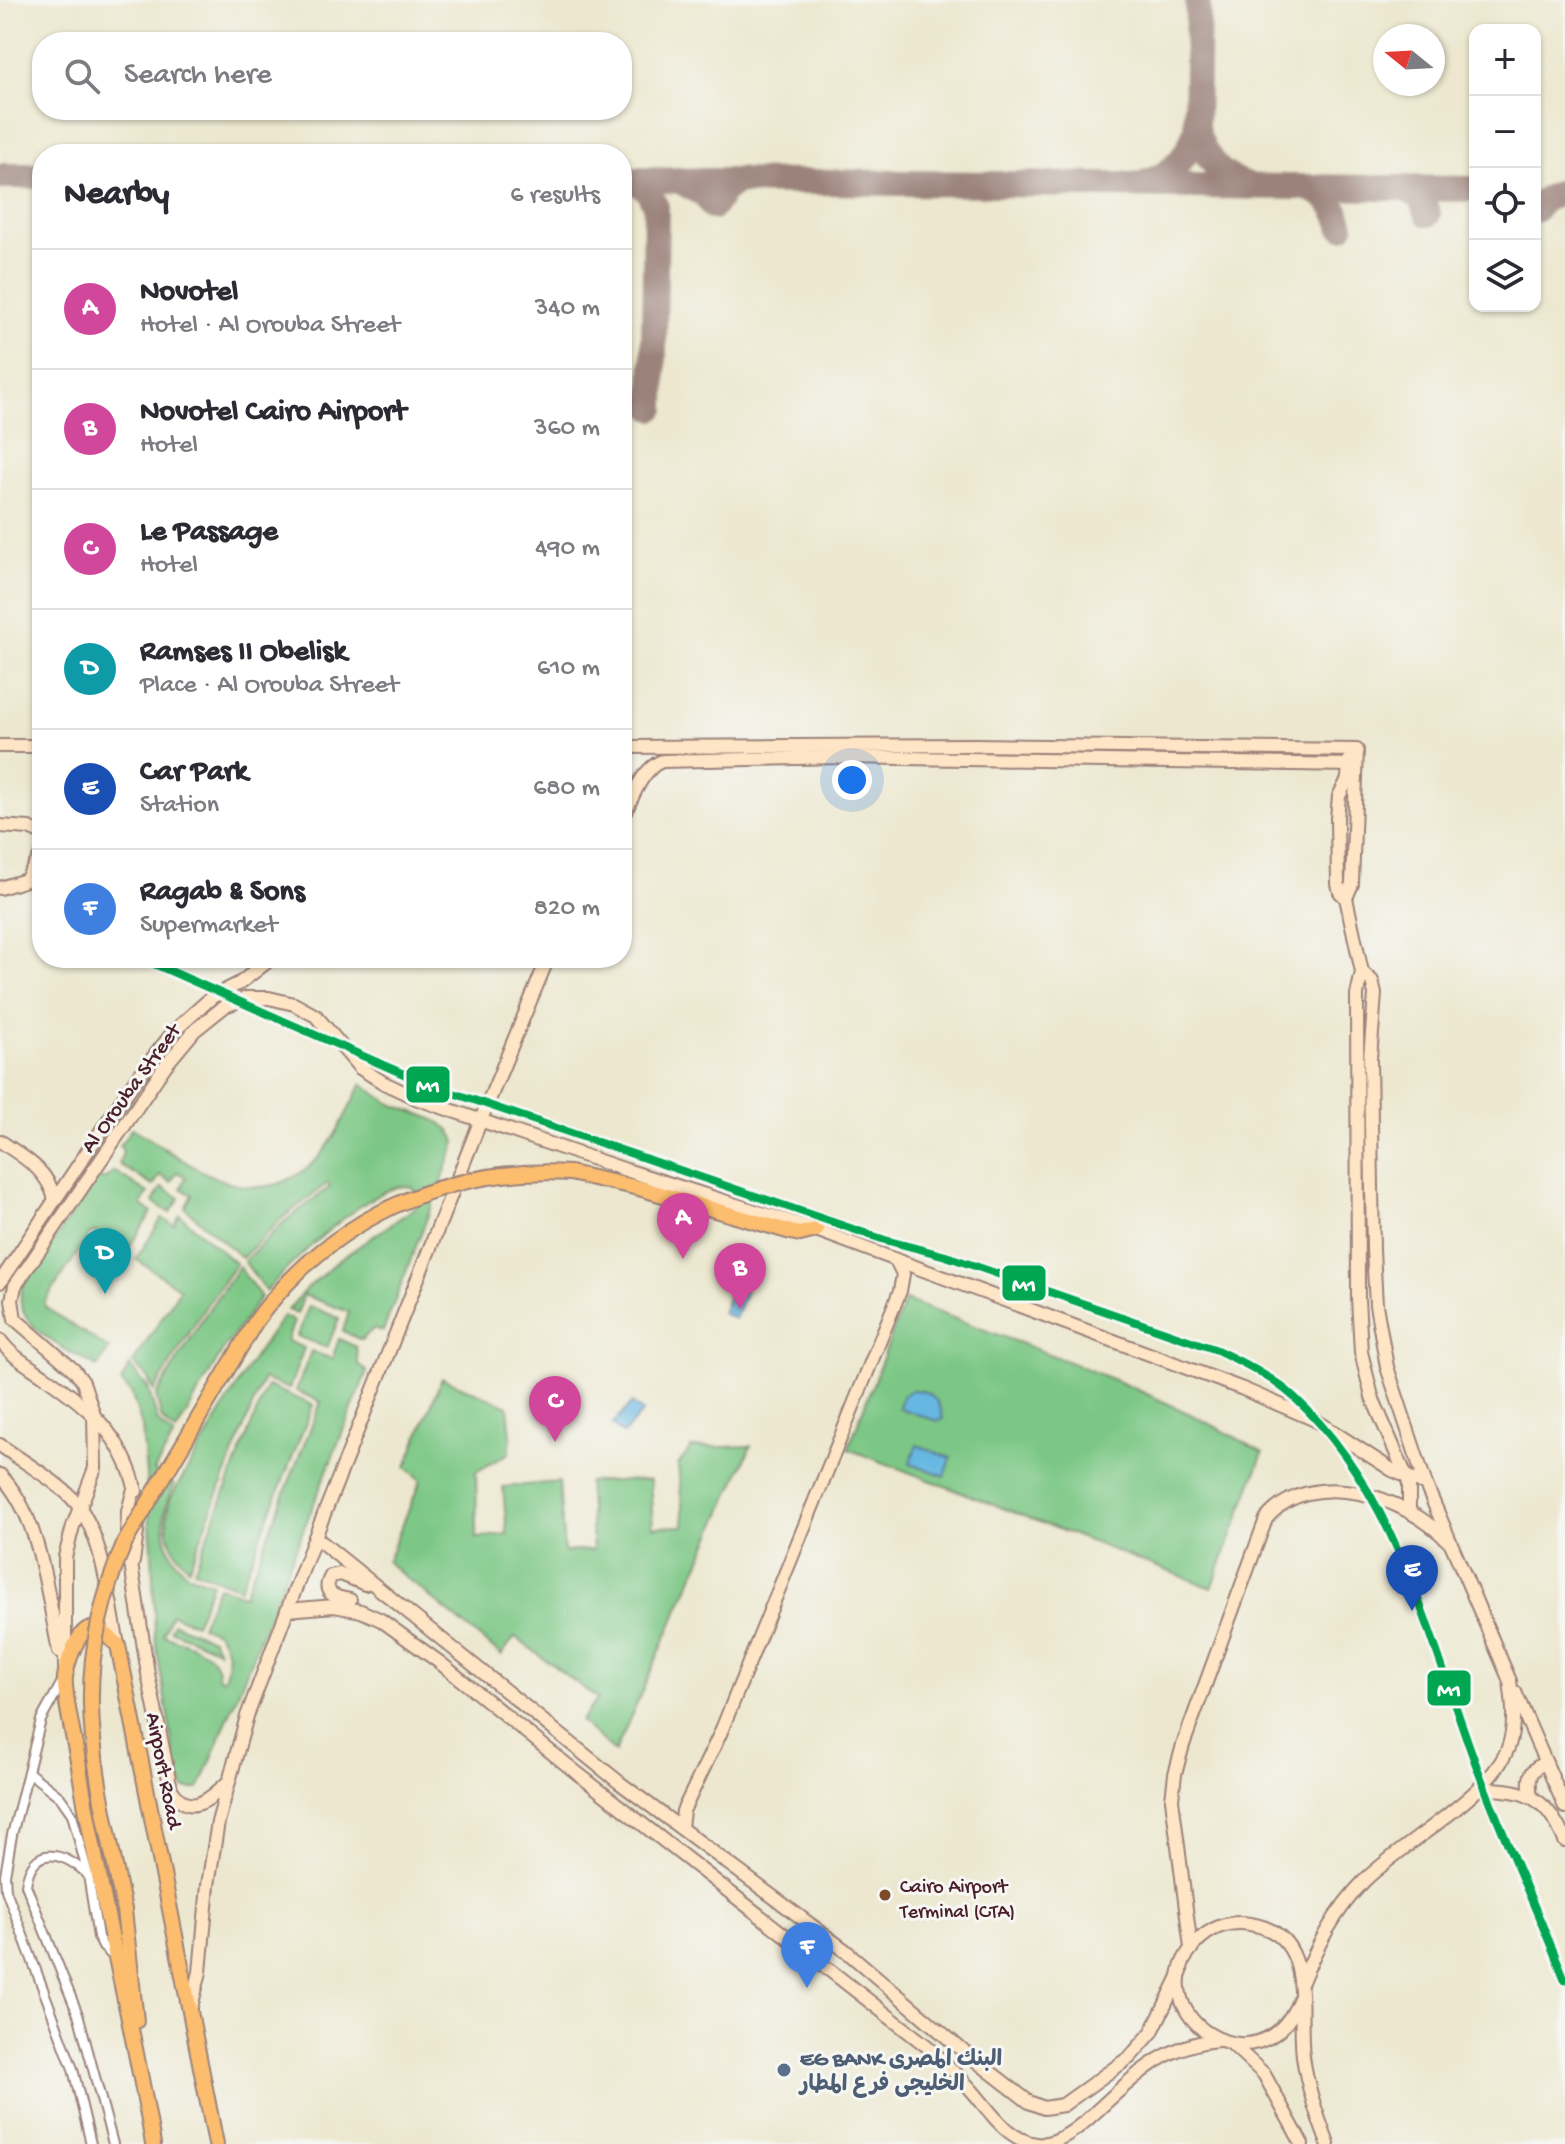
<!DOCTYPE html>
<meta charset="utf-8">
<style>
:root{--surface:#fff;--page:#f2f2f3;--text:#2b2b33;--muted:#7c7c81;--line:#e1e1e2;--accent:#1f6fb2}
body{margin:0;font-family:"Gochi Hand","Playpen Sans Arabic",sans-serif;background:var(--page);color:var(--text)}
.controls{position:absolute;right:24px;top:24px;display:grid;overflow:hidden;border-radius:16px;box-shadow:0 2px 6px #0004}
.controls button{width:72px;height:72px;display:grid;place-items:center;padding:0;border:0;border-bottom:2px solid var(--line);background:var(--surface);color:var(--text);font:40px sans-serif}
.compass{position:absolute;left:1373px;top:24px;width:72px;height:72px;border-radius:50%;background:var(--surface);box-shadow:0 2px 6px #0004;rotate:288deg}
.you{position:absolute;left:852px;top:780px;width:28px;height:28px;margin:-20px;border:6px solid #fff;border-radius:50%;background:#1a73e8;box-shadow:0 0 0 12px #1a73e833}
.badge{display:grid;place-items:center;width:52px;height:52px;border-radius:50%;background:var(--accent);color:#fff;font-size:26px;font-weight:700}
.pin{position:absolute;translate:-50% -66px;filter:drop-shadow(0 2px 4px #0008)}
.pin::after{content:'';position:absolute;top:42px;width:28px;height:24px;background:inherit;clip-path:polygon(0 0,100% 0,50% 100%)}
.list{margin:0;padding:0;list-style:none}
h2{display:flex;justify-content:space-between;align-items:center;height:104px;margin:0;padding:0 32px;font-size:34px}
h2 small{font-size:26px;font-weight:400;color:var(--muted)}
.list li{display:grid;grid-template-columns:52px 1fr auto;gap:24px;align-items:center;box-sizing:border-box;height:120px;padding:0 32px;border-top:2px solid var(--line)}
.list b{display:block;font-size:30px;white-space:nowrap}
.list p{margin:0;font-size:26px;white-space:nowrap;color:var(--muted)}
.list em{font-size:26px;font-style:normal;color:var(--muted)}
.icon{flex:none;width:44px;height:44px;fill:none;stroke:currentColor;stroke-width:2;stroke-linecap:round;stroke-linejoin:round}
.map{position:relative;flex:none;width:1565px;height:2144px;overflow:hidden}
.search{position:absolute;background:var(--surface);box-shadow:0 2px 6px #0004;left:32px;top:32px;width:600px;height:88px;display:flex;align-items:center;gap:20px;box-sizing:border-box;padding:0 28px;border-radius:32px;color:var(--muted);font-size:30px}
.panel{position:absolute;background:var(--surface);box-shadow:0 2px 6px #0004;left:32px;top:144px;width:600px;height:824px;border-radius:32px}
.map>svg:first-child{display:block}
.green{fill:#7bc785;stroke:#627358;stroke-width:2}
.water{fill:#66b8e2;stroke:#586c86;stroke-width:2}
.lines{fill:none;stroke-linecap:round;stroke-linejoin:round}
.taxiway{stroke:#9b837c;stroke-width:26}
.street-casing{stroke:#9b837c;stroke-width:12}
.secondary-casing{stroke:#9b837c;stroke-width:16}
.primary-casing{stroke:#9b837c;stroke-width:18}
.street{stroke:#fff;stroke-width:8}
.secondary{stroke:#fee5c5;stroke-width:12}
.primary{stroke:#fcbd6e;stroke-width:14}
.primary-bridge-casing{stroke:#9b837c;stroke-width:18;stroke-linecap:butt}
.primary-bridge{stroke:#fcbd6e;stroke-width:14}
.metro-1-casing{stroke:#f6f6f2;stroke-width:14}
.metro-1{stroke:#00a651;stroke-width:8}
.bus-dot{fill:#7a4b2a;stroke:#f6f6f2;stroke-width:3}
.service-dot{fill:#5c6f8a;stroke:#f6f6f2;stroke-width:3}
.labels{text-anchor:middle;stroke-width:6;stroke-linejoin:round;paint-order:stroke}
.bus-label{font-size:20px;fill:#4a1f2b;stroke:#f6f6f2;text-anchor:start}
.street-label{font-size:22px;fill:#4a1f2b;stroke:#f6f6f2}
.service-label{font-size:22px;font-weight:bold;fill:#4e5e75;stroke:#f6f6f2;text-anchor:start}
.line-badge{stroke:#f6f6f2;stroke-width:3}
.badge-label{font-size:22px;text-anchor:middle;font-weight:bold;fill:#fff}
</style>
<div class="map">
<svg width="1565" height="2144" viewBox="0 0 1565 2144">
<rect width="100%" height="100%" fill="#f6f6f2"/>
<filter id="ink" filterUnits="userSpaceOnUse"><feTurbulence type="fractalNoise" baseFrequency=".0125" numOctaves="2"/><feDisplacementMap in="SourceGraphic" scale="16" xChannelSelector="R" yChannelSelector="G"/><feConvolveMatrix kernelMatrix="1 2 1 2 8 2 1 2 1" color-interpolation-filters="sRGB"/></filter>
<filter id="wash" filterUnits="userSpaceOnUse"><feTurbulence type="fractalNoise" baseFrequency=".006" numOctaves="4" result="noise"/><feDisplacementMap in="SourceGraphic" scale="32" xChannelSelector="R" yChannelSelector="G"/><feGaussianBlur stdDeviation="1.8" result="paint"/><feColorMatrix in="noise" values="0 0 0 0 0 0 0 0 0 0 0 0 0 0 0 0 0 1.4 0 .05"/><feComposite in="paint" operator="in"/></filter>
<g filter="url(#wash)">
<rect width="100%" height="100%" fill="#ece7ce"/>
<!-- green -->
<g class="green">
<path d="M362,1084c11,7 21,16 32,21 20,9 58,14 62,38l-73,188 -10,-2 -12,11 -18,-9 6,-19 -45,-17 -7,19 -9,-4 15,-18 36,-32 77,-53 1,-14 -5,-6c-35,-10 -123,78 -146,104l-22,-30 40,-39 46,-35 -2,-4 -47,36 -39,39 -57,-50 7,-13 -11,-7 5,-11 -9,-5 -6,10 -11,-7 -7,11 -34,-22 4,-12 -3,-7 12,-17c58,34 119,93 182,34 21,-20 34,-53 48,-78z"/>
<path d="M114,1171l34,22 -7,12 11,7 -26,40 -30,-20 -6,2 -46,69 2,5 63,41 -12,18c-29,-18 -92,-41 -73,-84l73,-104h8z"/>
<polygon points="162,1187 180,1198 170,1213 153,1202"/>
<polygon points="180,1215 236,1264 205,1307 154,1391 147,1377 133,1363 180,1289 136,1259 162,1218 174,1225"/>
<polygon points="239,1267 261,1297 223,1350 176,1432 162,1420 156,1396 208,1310"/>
<path d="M905,1300c121,46 246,87 358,153l-51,135 -364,-139z"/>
<polygon points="309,1306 339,1318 327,1348 297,1336"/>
<path d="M283,1316l11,5 -7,20 17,7 -15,41 -26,-10 -74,189c-21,-19 -27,-45 -18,-71l82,-138z"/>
<path d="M339,1339l17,8 2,17 9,7 -164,409 -4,9h-14l-8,-17 -22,-134 -3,-87 -10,-125 -11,-33 -10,-11 9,-16 18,22 10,34 16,14 -20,35 20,14c-16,30 -13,66 13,88 6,5 18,7 25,10l-17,41 -24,-10 -8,21c20,8 58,15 55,42l5,2c9,-17 5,-32 -6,-47l-16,-6 17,-40 26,9 77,-193 -25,-11 15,-40 21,8z"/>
<polygon points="442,1378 508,1406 511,1436 509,1453 476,1472 477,1538 507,1534 503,1487 559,1482 564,1552 593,1550 588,1482 650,1480 653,1527 684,1526 678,1465 691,1448 751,1446 615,1752 580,1721 598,1699 515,1637 501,1655 387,1562 421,1480 406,1467"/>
<polygon points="267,1386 313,1405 240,1588 194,1570"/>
<polygon points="173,1623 212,1639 218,1650 170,1630"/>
</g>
<!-- water -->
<g class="water">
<polygon points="733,1286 746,1291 735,1319 722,1313"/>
<path d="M911,1390c20,-1 29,10 32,29l-6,2 -38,-13 3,-12z"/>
<polygon points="632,1403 643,1412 623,1434 612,1425"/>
<polygon points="917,1445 951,1458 945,1476 910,1463"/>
</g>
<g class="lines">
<!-- taxiway -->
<g class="taxiway">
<path d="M1198,0l-2,129c8,27 22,47 50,55"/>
<polyline points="0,176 42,176"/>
<polyline points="622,180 1475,189"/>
<polyline points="633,180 647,189 656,207 653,408"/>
<polyline points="678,180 705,195 713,207 722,193 739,180"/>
<path d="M1147,182c27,-8 42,-27 49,-53"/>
<path d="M1306,188c20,5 31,18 36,38"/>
<polyline points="1402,188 1420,196 1428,214"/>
<polyline points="1535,210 1544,200 1565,190"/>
</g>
</g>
</g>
<g filter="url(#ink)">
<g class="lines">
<defs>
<g id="street">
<polyline points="62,1682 41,1720 12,1835 5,1875 6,1890 73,2069 91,2144"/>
<polyline points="28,1772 60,1797 72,1814 88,1875 98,1937 103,1947 115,1958"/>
<path d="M88,1875c-23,-22 -56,-33 -62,10l53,132 34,127"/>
</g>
<g id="secondary">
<polyline points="0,746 42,746"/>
<polyline points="622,747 974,745 1357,750 1352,884 1346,898"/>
<polyline points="1349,761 1348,779 1339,796 1337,818 1338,884 1340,892 1346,898 1362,972 1357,995 1358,1298 1361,1352 1372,1397 1409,1483 1409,1510"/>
<path d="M622,818c10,-18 19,-49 40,-57l179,-4 513,8"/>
<polyline points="0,826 29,828 42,834"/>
<polyline points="0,888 26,880 42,854"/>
<polyline points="1362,972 1372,981 1375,994 1370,1059 1373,1250 1376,1305 1387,1367 1426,1485"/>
<path d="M0,1141c25,17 48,29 55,59"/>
<polyline points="0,1282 134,1082 174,1031 212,997 240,983 272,958"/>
<path d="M0,1340c11,16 28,25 44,36 45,31 79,60 92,115"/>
<path d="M0,1445c23,17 51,32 71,52 32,32 38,104 47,148"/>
<path d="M0,1475c41,41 47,120 59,176"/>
<path d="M135,1485l-7,26 -1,27 21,136 23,115c19,30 39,10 57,-7"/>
<polyline points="315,1537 620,1783 846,1951 962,2050 1029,2102 1044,2108 1063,2105 1130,2057 1152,2032 1181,1972"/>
<polyline points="133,1562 139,1517"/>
<path d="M350,1600c-15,-2 -29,-7 -19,-24l10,-2 24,10"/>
<path d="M287,1610l47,-4 27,5 20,9 58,42 138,111 351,274c12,12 25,23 37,36 22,22 39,57 72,61"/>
<path d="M65,1667v-110l8,-31 22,-58 -1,-53 -11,-33 -9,-12 -59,-51 -3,-19 3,-14 150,-220 30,-36 30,-24 22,-8h22l25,6 22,12 44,52 24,15 34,16 208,71 190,60 427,159 72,31 77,50 34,15 84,196c3,22 6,45 -2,67 -18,48 -104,94 -143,132 -30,30 -48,66 -64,104"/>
<polyline points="1515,1692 1565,1807"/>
<path d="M1479,1789c47,-1 68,8 86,52"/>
<path d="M1531,1796c-3,-16 -2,-28 15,-33"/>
<polyline points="681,1827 683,1811 720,1734 900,1291 903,1274 896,1260"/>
<path d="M1191,1948l-19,-149 3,-25 8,-29 83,-226c46,-55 140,-22 182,22"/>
<path d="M1300,1998c-39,101 -166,14 -105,-54 14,-16 34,-24 55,-20 67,10 47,85 53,132 4,31 14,59 25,88"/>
<polyline points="191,2007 200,1972 208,1885 218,1822 247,1716 315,1537 480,1122 548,958"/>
<polyline points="1232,2044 1264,2074 1302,2144"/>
<path d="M1043,2144c23,-4 41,-21 58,-37 36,-33 64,-62 117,-67"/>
</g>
<g id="primary">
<polyline points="570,1173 639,1188 791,1232 800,1234 816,1230"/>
<polyline points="124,1910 136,2021"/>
<path d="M153,2144c-21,-126 -54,-250 -74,-377 -3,-20 -16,-73 -14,-90 2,-14 11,-42 23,-48l15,3 15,13 98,499"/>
</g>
</defs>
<!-- street casing -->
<use href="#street" class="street-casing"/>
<!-- secondary casing -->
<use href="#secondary" class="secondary-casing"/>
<!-- primary casing -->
<use href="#primary" class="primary-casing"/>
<!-- street -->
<use href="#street" class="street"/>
<!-- secondary -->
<use href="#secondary" class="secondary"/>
<!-- primary -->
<use href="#primary" class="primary"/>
<defs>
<path id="primary-bridge" d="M124,1910c-27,-138 -59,-231 1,-368l131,-221c74,-102 188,-155 314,-148"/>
</defs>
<!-- primary-bridge casing -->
<use href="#primary-bridge" class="primary-bridge-casing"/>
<!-- primary-bridge -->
<use href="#primary-bridge" class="primary-bridge"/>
<defs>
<path id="metro-1" d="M141,958l283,125 461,157 61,16 271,94c27,13 55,27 77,47 102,94 135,240 181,365 27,74 61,145 90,218"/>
</defs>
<!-- metro-1 casing -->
<use href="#metro-1" class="metro-1-casing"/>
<!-- metro-1 -->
<use href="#metro-1" class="metro-1"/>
</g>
</g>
<!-- markers -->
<circle class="bus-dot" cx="885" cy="1895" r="7"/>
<circle class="service-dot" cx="784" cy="2070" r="8"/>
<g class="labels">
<!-- bus labels -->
<g class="bus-label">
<text x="900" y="1892">Cairo Airport<tspan x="900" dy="25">Terminal (CTA)</tspan></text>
</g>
<!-- street labels -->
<g class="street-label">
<text transform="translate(129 1087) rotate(-54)" y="8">Al Orouba Street</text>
<text transform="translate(166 1770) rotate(79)" y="8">Airport Road</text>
</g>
<!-- service labels -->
<g class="service-label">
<text x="800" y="2065">EG BANK البنك المصرى<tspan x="800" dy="25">الخليجى فرع المطار</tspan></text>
</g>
</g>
<g class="line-badge">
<rect x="405" y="1065" width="46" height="39" rx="8" fill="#00a651"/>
<rect x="1001" y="1264" width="46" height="38" rx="8" fill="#00a651"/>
<rect x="1426" y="1669" width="46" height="38" rx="8" fill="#00a651"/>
</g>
<g class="badge-label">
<text x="428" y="1092">M1</text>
<text x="1024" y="1291">M1</text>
<text x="1449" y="1696">M1</text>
</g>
</svg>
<div class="controls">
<button>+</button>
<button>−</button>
<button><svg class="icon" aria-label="locate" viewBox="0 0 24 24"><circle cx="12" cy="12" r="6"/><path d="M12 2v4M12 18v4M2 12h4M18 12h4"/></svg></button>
<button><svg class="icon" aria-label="layers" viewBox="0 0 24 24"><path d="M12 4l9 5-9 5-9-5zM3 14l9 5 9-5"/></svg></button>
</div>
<svg class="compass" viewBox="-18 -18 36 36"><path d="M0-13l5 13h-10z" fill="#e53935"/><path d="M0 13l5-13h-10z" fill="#7c7c81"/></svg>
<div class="you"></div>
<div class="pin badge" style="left:683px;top:1259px;background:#d1479c">A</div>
<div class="pin badge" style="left:740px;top:1309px;background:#d1479c">B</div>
<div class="pin badge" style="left:555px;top:1442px;background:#d1479c">C</div>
<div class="pin badge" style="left:105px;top:1294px;background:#0f9aa8">D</div>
<div class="pin badge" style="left:1412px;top:1611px;background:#1a4fb4">E</div>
<div class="pin badge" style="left:807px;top:1988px;background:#3f7fe0">F</div>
<div class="search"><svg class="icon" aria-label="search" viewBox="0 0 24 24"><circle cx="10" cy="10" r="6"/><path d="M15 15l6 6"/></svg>Search here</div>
<section class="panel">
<h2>Nearby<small>6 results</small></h2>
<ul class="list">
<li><span class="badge" style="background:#d1479c">A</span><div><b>Novotel</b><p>Hotel · Al Orouba Street</p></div><em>340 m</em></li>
<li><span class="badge" style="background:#d1479c">B</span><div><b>Novotel Cairo Airport</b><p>Hotel</p></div><em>360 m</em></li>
<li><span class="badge" style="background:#d1479c">C</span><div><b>Le Passage</b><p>Hotel</p></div><em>490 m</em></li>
<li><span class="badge" style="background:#0f9aa8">D</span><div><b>Ramses II Obelisk</b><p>Place · Al Orouba Street</p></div><em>610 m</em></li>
<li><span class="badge" style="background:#1a4fb4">E</span><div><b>Car Park</b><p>Station</p></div><em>680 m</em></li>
<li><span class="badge" style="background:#3f7fe0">F</span><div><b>Ragab &amp; Sons</b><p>Supermarket</p></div><em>820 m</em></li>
</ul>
</section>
</div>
